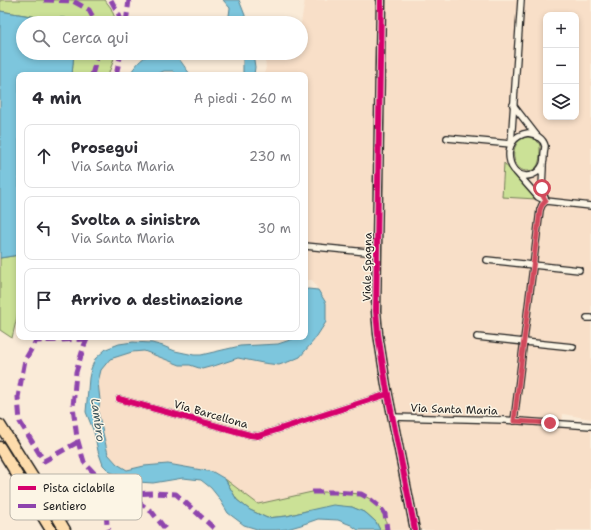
<!DOCTYPE html>
<html lang="it">
<meta charset="utf-8">
<style>
:root{--surface:#fff;--page:#f7f7f7;--text:#2b2b33;--muted:#7c7c81;--line:#e1e1e2}
body{margin:0;font-family:"Shantell Sans",sans-serif;background:var(--page);color:var(--text)}
.controls{position:absolute;right:12px;top:12px;display:grid;overflow:hidden;border-radius:8px;box-shadow:0 2px 6px #0003}
.controls button{width:36px;height:36px;display:grid;place-items:center;padding:0;border:0;border-bottom:1px solid var(--line);background:var(--surface);color:var(--text);font:20px sans-serif}
.stop{position:absolute;width:12px;height:12px;margin:-9px;border:3px solid #d1495b;border-radius:50%;background:#fff}
.stop.end{background:#d1495b;border-color:#fff;box-shadow:0 1px 4px #0008}
.list{margin:0;padding:0;list-style:none}
h2{display:flex;justify-content:space-between;align-items:center;height:52px;margin:0;padding:0 16px;font-size:17px}
h2 small{font-size:13px;font-weight:400;color:var(--muted)}
.list li{display:grid;grid-template-columns:26px 1fr auto;gap:12px;align-items:center;box-sizing:border-box;height:64px;margin:0 8px 8px;padding:0 8px;border:1px solid var(--line);border-radius:8px}
.list b{display:block;font-size:15px;white-space:nowrap}
.list p{margin:0;font-size:13px;white-space:nowrap;color:var(--muted)}
.list em{font-size:13px;font-style:normal;color:var(--muted)}
.icon{flex:none;width:22px;height:22px;fill:none;stroke:currentColor;stroke-width:2;stroke-linecap:round;stroke-linejoin:round}
.map{position:relative;flex:none;width:591px;height:530px;overflow:hidden}
.search{position:absolute;background:var(--surface);box-shadow:0 2px 6px #0003;left:16px;top:16px;width:292px;height:44px;display:flex;align-items:center;gap:10px;box-sizing:border-box;padding:0 14px;border-radius:22px;color:var(--muted);font-size:15px}
.panel{position:absolute;background:var(--surface);box-shadow:0 2px 6px #0003;left:16px;top:72px;width:292px;height:268px;border-radius:8px}
.map>svg:first-child{display:block}
.built{fill:#f8dfc8;fill-rule:evenodd}
.green{fill:#cbe196;stroke:#747e59}
.water{fill:#7dc6dd;stroke:#568290}
.lines{fill:none;stroke-linecap:round;stroke-linejoin:round}
.street-casing{stroke:#1c1c1c;stroke-width:8}
.secondary-casing{stroke:#1c1c1c;stroke-width:11}
.highway-casing{stroke:#1c1c1c;stroke-width:13}
.street{stroke:#fcf5e5;stroke-width:5.5}
.secondary{stroke:#fcf5e5;stroke-width:8}
.highway{stroke:#fddcac;stroke-width:10}
.quiet{stroke:#8e44ad;stroke-width:5;stroke-dasharray:10 5;stroke-linecap:butt}
.cycleway-casing{stroke:#fcf5e5;stroke-width:8}
.cycleway{stroke:#d6006c;stroke-width:6}
.route{stroke:#d1495b;stroke-width:5}
.labels{text-anchor:middle;stroke-width:3;stroke-linejoin:round;paint-order:stroke}
.street-label{font-size:11px;fill:#1c1c1c;stroke:#fcf5e5}
.water-label{font-size:12px;font-style:italic;fill:#3e5860;stroke:#fcf5e5}
.key{fill:#fcf5e5;stroke:#b9b4a9;stroke-width:1}
.key-label{font-size:11px;fill:#1c1c1c}
</style>
<div class="map">
<svg width="591" height="530" viewBox="0 0 591 530">
<rect width="100%" height="100%" fill="#faebd8"/>
<filter id="ink" filterUnits="userSpaceOnUse"><feTurbulence type="fractalNoise" baseFrequency=".025" numOctaves="2"/><feDisplacementMap in="SourceGraphic" scale="8" xChannelSelector="R" yChannelSelector="G"/><feConvolveMatrix kernelMatrix="1 2 1 2 8 2 1 2 1" color-interpolation-filters="sRGB"/></filter>
<g filter="url(#ink)">
<!-- built -->
<path class="built" d="M305,0h286v419l-28,-5 -1,11 29,5v100h-204l-2,-15 -5,-8 -10,-8 -9,-5 -26,-2h-23l-54,12 -33,-25 -12,-7 -45,-8 -24,2 -17,4 -10,-6 -9,-10 -10,-42 2,-12 -2,-18 3,-12 9,-11 22,-7 12,-1 36,14h10l12,4 15,-4 21,-7 25,5 16,2 21,-8 15,-18 11,-17v-19l-14,-23h-7v-205h-41l2,-8 -2,-14h37v-30zM546,15h30v102h-30z"/>
<!-- green -->
<g class="green">
<polygon points="0,0 105,0 111,8 117,23 75,23 65,18 37,17 0,11"/>
<polygon points="74,53 115,53 113,62 108,75 72,75"/>
<path d="M528,137c5,1 11,4 12,9 0,1 0,6 0,6 0,9 -2,19 -12,19 -18,1 -20,-32 0,-34z"/>
<polygon points="504,163 536,199 502,197"/>
<polygon points="19,255 19,295 17,317 12,338 0,330 0,258"/>
<polygon points="225,479 258,504 312,492 335,492 361,494 370,499 380,507 385,514 387,530 380,530 376,522 366,513 352,507 306,511 287,516 267,518 250,510 237,500"/>
</g>
<!-- water -->
<g class="water">
<polygon points="223,0 239,0 248,23 228,23 230,8"/>
<polygon points="0,11 37,17 65,18 75,23 23,23 23,53 74,53 72,75 19,75 19,255 0,258"/>
<path d="M158,53c23,0 20,7 33,22h-14l-4,-4h-9l-10,4h-25c8,-11 14,-21 29,-22z"/>
<polygon points="241,53 253,53 255,67 254,75 243,75 243,58"/>
<polygon points="308,289 318,290 326,303 326,322 315,339 300,357 288,362 279,365 263,363 238,358 217,365 202,369 190,365 180,365 144,351 132,352 110,359 101,370 98,382 100,400 98,412 108,454 117,464 127,470 144,466 168,464 213,472 225,479 237,500 250,510 267,518 287,516 306,511 333,505 352,507 366,513 376,522 380,530 358,530 351,525 338,520 318,519 301,525 287,529 276,530 260,530 244,525 228,513 219,498 211,488 201,480 183,478 153,483 138,482 125,478 110,472 103,465 98,451 94,432 86,412 89,378 91,369 95,359 106,349 119,344 133,342 152,343 163,346 175,351 194,355 201,355 240,346 278,344 293,339 294,337 305,337 305,290"/>
</g>
<g class="lines">
<defs>
<g id="street">
<polyline points="513,105 537,136"/>
<path d="M528,133c7,1 15,5 17,13 0,2 -1,6 -1,9 0,3 0,6 -1,9 -2,5 -6,9 -11,11 -25,8 -34,-38 -4,-42z"/>
<polyline points="447,138 511,144 521,0"/>
<path d="M543,166c0,11 -3,25 3,34"/>
<polyline points="517,173 538,197 546,201 591,206"/>
<polyline points="305,246 377,253"/>
<polyline points="487,260 579,270"/>
<polyline points="587,318 591,318"/>
<polyline points="477,337 573,347"/>
<polyline points="119,399 250,435 258,436 388,394"/>
<polyline points="392,417 505,420 591,426"/>
<polyline points="514,421 540,210 542,205 546,201"/>
</g>
<polyline id="secondary" points="381,0 376,311 378,334 386,385 415,530"/>
<g id="highway">
<polyline points="0,425 46,498 65,530"/>
<polyline points="0,447 51,530"/>
</g>
</defs>
<!-- street casing -->
<use href="#street" class="street-casing"/>
<!-- secondary casing -->
<use href="#secondary" class="secondary-casing"/>
<!-- highway casing -->
<use href="#highway" class="highway-casing"/>
<!-- street -->
<use href="#street" class="street"/>
<!-- secondary -->
<use href="#secondary" class="secondary"/>
<!-- highway -->
<use href="#highway" class="highway"/>
<!-- quiet -->
<g class="quiet">
<polyline points="44,0 73,1 89,10 96,23"/>
<polyline points="111,0 119,15 122,23"/>
<polyline points="126,23 129,0"/>
<polyline points="92,75 98,53"/>
<polyline points="116,75 121,53"/>
<polyline points="88,337 84,346 76,372 73,407 77,438 84,462 104,484 127,494 152,512 166,530"/>
<polyline points="78,442 44,461 20,422 18,397 25,360 36,341 87,339 87,337"/>
<polyline points="104,484 107,525 109,530"/>
<polyline points="312,492 335,492 361,494 370,499 380,507 385,514 387,530"/>
<polyline points="127,494 152,493 176,494 216,530"/>
</g>
<defs>
<g id="cycleway">
<polyline points="381,0 376,311 378,334 386,385 415,530"/>
<polyline points="119,399 250,435 258,436 388,394"/>
</g>
</defs>
<!-- cycleway casing -->
<use href="#cycleway" class="cycleway-casing"/>
<!-- cycleway -->
<use href="#cycleway" class="cycleway"/>
</g>
</g>
<g class="lines" filter="url(#ink)">
<!-- route -->
<polyline class="route" points="542,188 543,196 546,201 542,205 540,210 514,421 550,423"/>
</g>
<g class="labels">
<!-- street labels -->
<g class="street-label">
<text transform="translate(367 267) rotate(-89)" y="4">Viale Spagna</text>
<text transform="translate(454 409) rotate(2)" y="4">Via Santa Maria</text>
<text transform="translate(211 414) rotate(16)" y="4">Via Barcellona</text>
</g>
<!-- water labels -->
<g class="water-label">
<text transform="translate(98 420) rotate(82)" y="4">Lambro</text>
</g>
</g>
<!-- legend -->
<rect x="10" y="474" width="132" height="46" rx="6" class="key"/>
<rect x="18" y="486" width="18" height="4" fill="#d6006c"/>
<rect x="18" y="504" width="18" height="4" fill="#8e44ad"/>
<g class="key-label">
<text x="43" y="492">Pista ciclabile</text>
<text x="43" y="510">Sentiero</text>
</g>
</svg>
<div class="controls">
<button>+</button>
<button>−</button>
<button><svg class="icon" aria-label="layers" viewBox="0 0 24 24"><path d="M12 4l9 5-9 5-9-5zM3 14l9 5 9-5"/></svg></button>
</div>
<div class="stop" style="left:542px;top:188px"></div>
<div class="stop end" style="left:550px;top:423px"></div>
<div class="search"><svg class="icon" aria-label="search" viewBox="0 0 24 24"><circle cx="10" cy="10" r="6"/><path d="M15 15l6 6"/></svg>Cerca qui</div>
<section class="panel">
<h2>4 min<small>A piedi · 260 m</small></h2>
<ul class="list">
<li><svg class="icon" aria-label="ahead" viewBox="0 0 24 24"><path d="M12 20V5M6 11l6-6 6 6"/></svg><div><b>Prosegui</b><p>Via Santa Maria</p></div><em>230 m</em></li>
<li><svg class="icon" aria-label="left" viewBox="0 0 24 24"><path d="M17 20v-9H6M10 6l-5 5 5 5"/></svg><div><b>Svolta a sinistra</b><p>Via Santa Maria</p></div><em>30 m</em></li>
<li><svg class="icon" aria-label="arrive" viewBox="0 0 24 24"><path d="M6 21V4h12l-3 4 3 4H6"/></svg><div><b>Arrivo a destinazione</b></div></li>
</ul>
</section>
</div>
